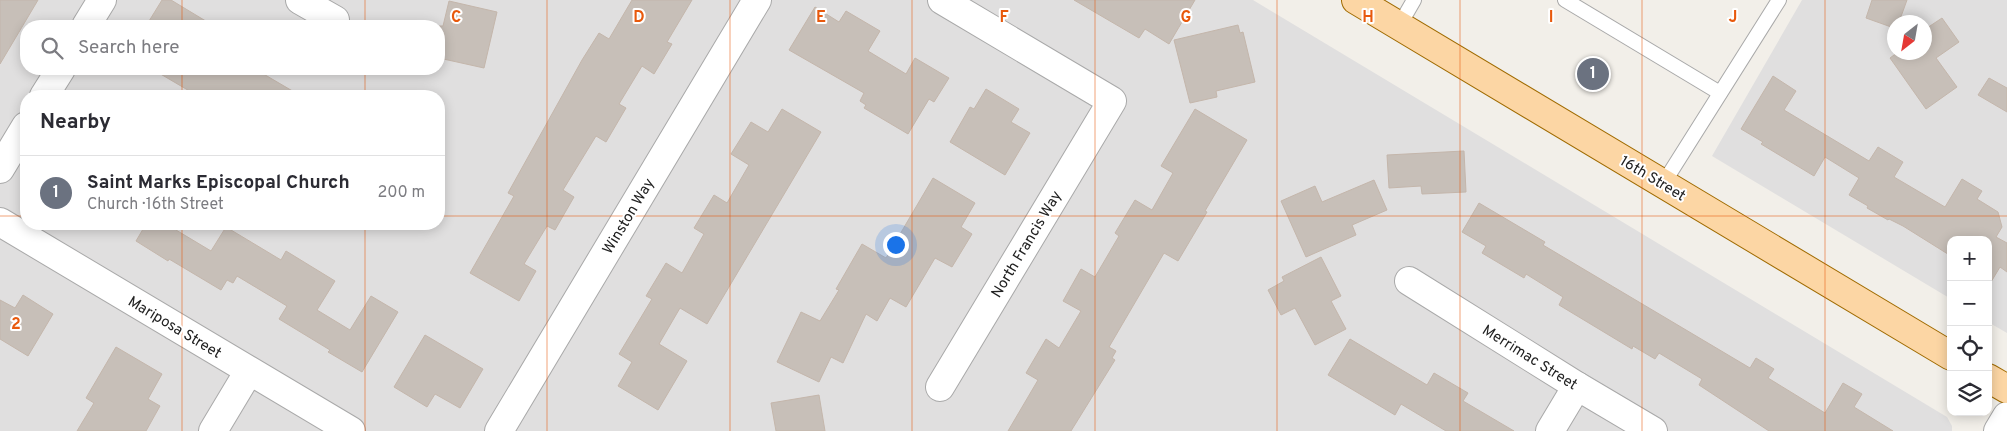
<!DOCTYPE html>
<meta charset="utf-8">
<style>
:root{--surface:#fff;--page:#f7f7f7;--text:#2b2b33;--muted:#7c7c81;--line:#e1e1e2;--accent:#d40000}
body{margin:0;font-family:Overpass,sans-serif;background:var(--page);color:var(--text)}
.controls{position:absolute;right:15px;bottom:15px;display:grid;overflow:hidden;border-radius:10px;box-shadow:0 2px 12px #0003}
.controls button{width:45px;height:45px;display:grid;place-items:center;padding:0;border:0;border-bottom:1px solid var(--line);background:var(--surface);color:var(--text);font:25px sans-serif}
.compass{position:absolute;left:1887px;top:15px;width:45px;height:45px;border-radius:50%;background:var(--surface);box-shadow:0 2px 12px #0003;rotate:211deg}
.you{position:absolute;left:895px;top:244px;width:18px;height:18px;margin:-12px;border:4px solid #fff;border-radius:50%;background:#1a73e8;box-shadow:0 0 0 8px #1a73e833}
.badge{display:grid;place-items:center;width:32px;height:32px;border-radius:50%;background:var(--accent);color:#fff;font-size:16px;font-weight:700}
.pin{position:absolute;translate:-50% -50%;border:2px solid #fff;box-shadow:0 1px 5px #0006}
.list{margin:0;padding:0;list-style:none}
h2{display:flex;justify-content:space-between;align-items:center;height:65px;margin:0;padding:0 20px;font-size:21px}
h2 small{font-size:16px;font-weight:400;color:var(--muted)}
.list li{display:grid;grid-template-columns:32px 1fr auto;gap:15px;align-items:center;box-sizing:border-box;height:75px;padding:0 20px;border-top:1px solid var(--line)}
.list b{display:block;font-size:19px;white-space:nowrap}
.list p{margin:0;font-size:16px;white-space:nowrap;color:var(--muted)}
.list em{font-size:16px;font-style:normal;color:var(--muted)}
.icon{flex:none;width:28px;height:28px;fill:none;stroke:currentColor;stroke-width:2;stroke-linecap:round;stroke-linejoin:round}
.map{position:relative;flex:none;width:2007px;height:431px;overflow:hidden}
.search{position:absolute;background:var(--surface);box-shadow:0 2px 12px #0003;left:20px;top:20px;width:425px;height:55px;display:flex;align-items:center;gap:12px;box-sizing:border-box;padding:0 18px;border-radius:20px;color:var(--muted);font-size:19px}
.panel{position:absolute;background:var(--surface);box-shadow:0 2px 12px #0003;left:20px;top:90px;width:425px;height:140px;border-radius:20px}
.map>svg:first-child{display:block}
.residential{fill:#e0dfdf;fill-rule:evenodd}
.building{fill:#c7bfb8;stroke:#c4b6ab}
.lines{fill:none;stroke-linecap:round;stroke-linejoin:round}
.service-casing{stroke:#a9a9a9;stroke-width:16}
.minor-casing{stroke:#a9a9a9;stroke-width:30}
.tertiary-casing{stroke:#a9a9a9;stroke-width:30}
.primary-casing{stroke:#a06b00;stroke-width:30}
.service{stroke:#fff;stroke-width:14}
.minor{stroke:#fff;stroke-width:28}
.tertiary{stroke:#fff;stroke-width:28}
.primary{stroke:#fcd6a4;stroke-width:28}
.grid{fill:none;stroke:#e8590c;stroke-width:1;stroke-opacity:0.55}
.labels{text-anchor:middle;stroke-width:4;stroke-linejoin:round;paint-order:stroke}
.street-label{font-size:15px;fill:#222;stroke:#fff}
.grid-label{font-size:16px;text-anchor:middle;font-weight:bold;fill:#e8590c;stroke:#fff;stroke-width:4;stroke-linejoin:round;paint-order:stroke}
</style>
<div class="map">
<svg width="2007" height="431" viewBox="0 0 2007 431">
<rect width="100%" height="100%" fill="#f2efe9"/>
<!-- residential -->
<g class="residential">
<path d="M0,0h1253l694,417 5,9v5h-1952zM26,26h413v43h-413zM26,96h413v128h-413z"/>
<path d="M1802,0h205v333l-19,-11v-82h-37v59l-239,-143zM1894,22h30v30h-30z"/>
</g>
<!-- building -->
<g class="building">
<polygon points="0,0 38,0 0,64"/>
<polygon points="162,0 171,0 214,26 146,26"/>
<polygon points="632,0 692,0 667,42 672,44 654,74 642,66 619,104 626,108 606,142 596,136 563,190 574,197 555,230 547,226 524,264 536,271 519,301 470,273 514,196 508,193 582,60 599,33 609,39"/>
<polygon points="1074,0 1195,0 1169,44 1145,29 1139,38"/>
<polygon points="1872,0 1907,0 1899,22 1894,22 1894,28 1866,18"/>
<polygon points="449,1 497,12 484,68 439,58 439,26 443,26"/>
<polygon points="815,7 839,22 846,11 880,31 868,51 906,74 915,58 949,78 934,102 929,99 908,134 864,108 866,105 860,101 864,93 789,50"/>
<polygon points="1942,18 1959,42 1936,58 1957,87 1926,109 1890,58 1898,52 1924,52 1924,30"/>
<polygon points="1238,25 1240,33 1243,32 1255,82 1216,91 1217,97 1190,103 1174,40"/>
<polygon points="152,69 255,69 301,96 198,96"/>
<polygon points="1773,76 1796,91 1784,110 1869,161 1878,147 1903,162 1894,177 1945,207 1962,179 1982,191 1977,199 1998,212 2002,227 1996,237 2007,243 2007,272 2000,267 1988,287 1988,240 1951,240 1951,256 1903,226 1889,219 1888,220 1867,208 1868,206 1849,195 1859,178 1825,157 1814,176 1761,144 1763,142 1741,129"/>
<polygon points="1989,78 2007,88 2007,112 1978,95"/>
<polygon points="986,89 1019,109 1011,122 1030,133 1005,175 950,142 970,107 974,109"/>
<polygon points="782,109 821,132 707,324 680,308 659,344 687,361 658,410 618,386 632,362 619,354 652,299 646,296 666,263 682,273 704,234 694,228 714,195 727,203 749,165 731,154 751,122 768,132"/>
<polygon points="1195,109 1247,140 1205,211 1207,212 1178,261 1164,253 1109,347 1116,351 1112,358 1115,360 1071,431 1008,431 1038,380 1026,373 1046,339 1059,348 1081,311 1063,301 1081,269 1095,277 1119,236 1115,233 1135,200 1152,210 1173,173 1161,166"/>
<polygon points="1464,151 1466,192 1422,194 1421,186 1389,188 1387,155"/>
<polygon points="933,178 975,203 961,227 972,234 952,267 935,258 906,307 890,298 877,321 866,314 843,363 831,357 819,382 777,362 801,312 820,321 839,290 836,289 862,244 886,258"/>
<polygon points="1374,180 1387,210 1352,225 1356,235 1306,257 1281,201 1315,186 1322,202"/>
<polygon points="1479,203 1545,242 1543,245 1750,368 1756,358 1774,369 1768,378 1825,413 1843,383 1862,394 1854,407 1893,431 1769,431 1699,385 1702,379 1659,353 1655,359 1633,346 1632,349 1559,305 1563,297 1526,274 1524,278 1482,253 1486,246 1462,232"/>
<polygon points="146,224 180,224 176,230 211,251 226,227 281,260 286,251 335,281 317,310 350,330 371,296 398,312 362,372 328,352 330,350 279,319 287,306 237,276 233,283 227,280 221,290 169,259 168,261 136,241"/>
<polygon points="1321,257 1341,296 1331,301 1346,329 1315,345 1295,308 1281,315 1268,290 1284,281 1282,277"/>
<polygon points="23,295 53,314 28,356 0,339 0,300 15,308"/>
<polygon points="425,335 483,369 460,408 435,394 427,407 394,387"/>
<polygon points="1350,339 1427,385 1434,373 1468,393 1463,401 1514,431 1446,431 1401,404 1395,415 1328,375"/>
<polygon points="116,347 162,374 148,399 160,406 146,431 77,431 94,403 86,398"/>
<polygon points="819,395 825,431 776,431 771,403"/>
</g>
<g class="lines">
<defs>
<g id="service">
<polyline points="1565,0 1720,93"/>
<polyline points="1399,26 1414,0"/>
<polyline points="1663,184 1779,0"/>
</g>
<g id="minor">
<polyline points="300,0 335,20"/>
<polyline points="86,26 102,0"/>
<polyline points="44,96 61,69"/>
<polyline points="0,169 26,126"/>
<polyline points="0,222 351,431"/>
<polyline points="1409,281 1577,386 1653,431"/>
<polyline points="940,387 1112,101 942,0"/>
<polyline points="213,431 249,371"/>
<polyline points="499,431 757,0"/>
<polyline points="1550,431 1577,386"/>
</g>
<polyline id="tertiary" points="1998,431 2007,416"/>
<g id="primary">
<polyline points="1356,0 1951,356"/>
<polyline points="1988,378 2007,389"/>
</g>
</defs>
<!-- service casing -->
<use href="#service" class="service-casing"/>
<!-- minor casing -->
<use href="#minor" class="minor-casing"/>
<!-- tertiary casing -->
<use href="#tertiary" class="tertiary-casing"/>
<!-- primary casing -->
<use href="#primary" class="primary-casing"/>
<!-- service -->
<use href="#service" class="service"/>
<!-- minor -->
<use href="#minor" class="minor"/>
<!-- tertiary -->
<use href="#tertiary" class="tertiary"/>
<!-- primary -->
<use href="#primary" class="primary"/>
</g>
<!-- grid -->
<path class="grid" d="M182,0v26M365,0v26M547,0v431M730,0v431M912,0v431M1095,0v431M1277,0v431M1460,0v431M1642,0v431M1825,0v431M182,69v27M365,69v27M0,216h26M439,216h1568M182,224v207M365,224v207"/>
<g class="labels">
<!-- street labels -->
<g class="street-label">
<text transform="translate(1653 178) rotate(31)" y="5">16th Street</text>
<text transform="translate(628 216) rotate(-59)" y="5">Winston Way</text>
<text transform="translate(1026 244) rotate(-59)" y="5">North Francis Way</text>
<text transform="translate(175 327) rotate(31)" y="5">Mariposa Street</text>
<text transform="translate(1530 357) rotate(32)" y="5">Merrimac Street</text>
</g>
</g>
<g class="grid-label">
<text x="456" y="22">C</text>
<text x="639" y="22">D</text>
<text x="821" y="22">E</text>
<text x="1004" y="22">F</text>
<text x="1186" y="22">G</text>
<text x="1368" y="22">H</text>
<text x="1551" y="22">I</text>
<text x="1733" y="22">J</text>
<text x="16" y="329">2</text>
</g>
</svg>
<div class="controls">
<button>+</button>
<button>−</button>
<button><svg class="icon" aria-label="locate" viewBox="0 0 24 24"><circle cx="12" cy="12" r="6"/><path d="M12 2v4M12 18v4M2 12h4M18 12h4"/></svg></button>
<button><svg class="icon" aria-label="layers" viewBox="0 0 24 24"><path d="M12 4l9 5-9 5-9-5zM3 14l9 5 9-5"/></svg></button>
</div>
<svg class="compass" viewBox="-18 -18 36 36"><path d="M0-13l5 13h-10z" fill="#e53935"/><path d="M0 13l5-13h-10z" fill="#7c7c81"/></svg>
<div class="you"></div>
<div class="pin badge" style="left:1593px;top:74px;background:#6b7280">1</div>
<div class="search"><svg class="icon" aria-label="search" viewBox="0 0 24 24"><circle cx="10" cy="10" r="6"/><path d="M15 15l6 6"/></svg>Search here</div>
<section class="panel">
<h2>Nearby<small></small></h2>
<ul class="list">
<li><span class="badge" style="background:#6b7280">1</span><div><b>Saint Marks Episcopal Church</b><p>Church · 16th Street</p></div><em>200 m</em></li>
</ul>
</section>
</div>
